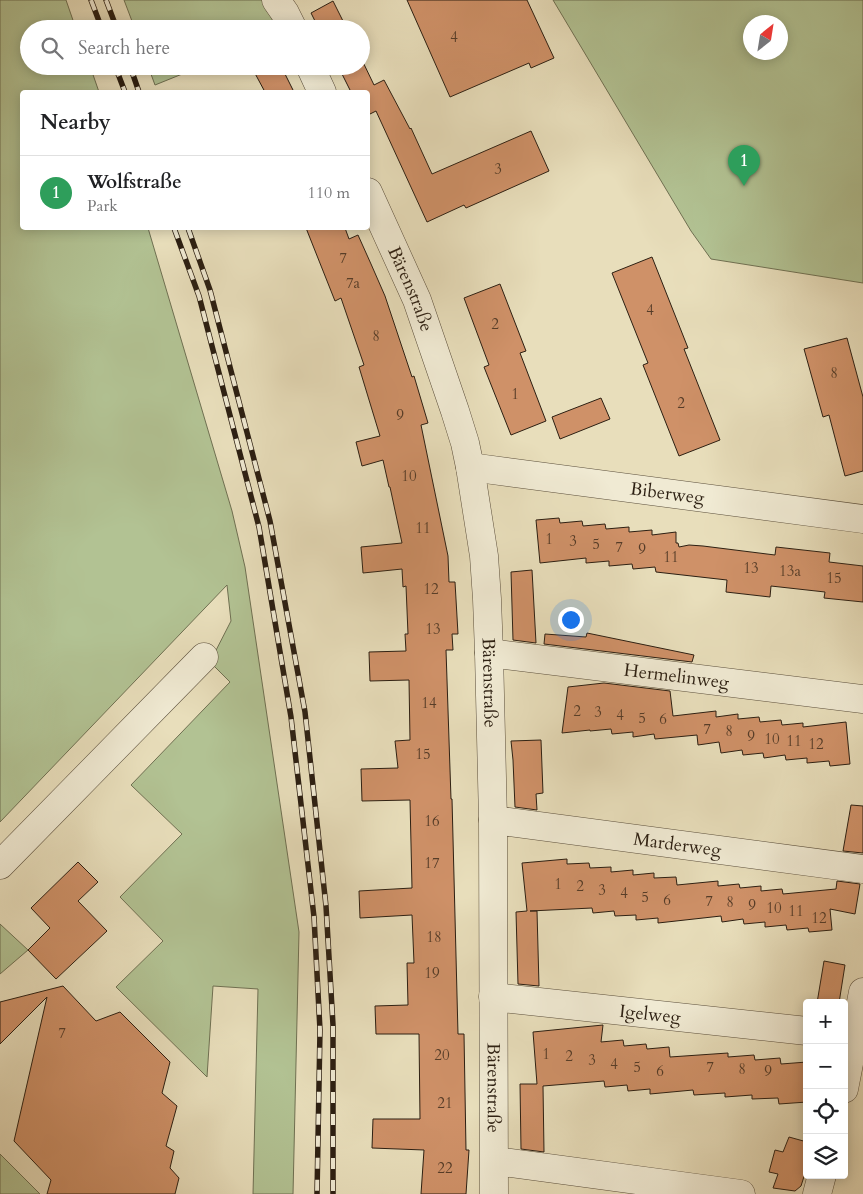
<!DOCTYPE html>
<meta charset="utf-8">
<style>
:root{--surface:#fff;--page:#f2f2f2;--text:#202124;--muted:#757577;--line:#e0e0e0;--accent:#d93025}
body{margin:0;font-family:Cardo,serif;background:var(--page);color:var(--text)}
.controls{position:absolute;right:15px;bottom:15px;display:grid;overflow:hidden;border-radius:5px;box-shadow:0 2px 12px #0003}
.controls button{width:45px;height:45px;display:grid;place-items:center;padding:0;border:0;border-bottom:1px solid var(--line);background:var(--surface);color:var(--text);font:25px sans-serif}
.compass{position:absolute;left:743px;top:15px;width:45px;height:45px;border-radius:50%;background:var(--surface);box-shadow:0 2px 12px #0003;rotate:30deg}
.you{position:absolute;left:570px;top:619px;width:18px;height:18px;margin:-12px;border:4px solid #fff;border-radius:50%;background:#1a73e8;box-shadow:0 0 0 8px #1a73e833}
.badge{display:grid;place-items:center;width:32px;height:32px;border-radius:50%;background:var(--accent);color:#fff;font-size:16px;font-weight:700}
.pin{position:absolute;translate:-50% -41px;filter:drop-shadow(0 1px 2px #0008)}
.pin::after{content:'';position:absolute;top:26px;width:18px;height:15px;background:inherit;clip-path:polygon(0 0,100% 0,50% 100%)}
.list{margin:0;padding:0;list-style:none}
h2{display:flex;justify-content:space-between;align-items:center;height:65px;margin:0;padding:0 20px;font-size:21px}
h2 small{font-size:16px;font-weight:400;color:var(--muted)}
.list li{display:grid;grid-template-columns:32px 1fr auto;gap:15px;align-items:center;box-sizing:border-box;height:75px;padding:0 20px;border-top:1px solid var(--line)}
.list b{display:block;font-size:19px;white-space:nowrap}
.list p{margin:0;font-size:16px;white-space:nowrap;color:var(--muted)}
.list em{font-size:16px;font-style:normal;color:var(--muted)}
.icon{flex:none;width:28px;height:28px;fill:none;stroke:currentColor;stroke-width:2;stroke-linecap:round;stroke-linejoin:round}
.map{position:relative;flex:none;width:863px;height:1194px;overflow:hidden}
.search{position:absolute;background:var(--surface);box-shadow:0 2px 12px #0003;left:20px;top:20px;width:350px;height:55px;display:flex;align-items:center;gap:12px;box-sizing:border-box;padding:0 18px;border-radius:28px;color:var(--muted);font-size:19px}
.panel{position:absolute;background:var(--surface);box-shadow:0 2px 12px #0003;left:20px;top:90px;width:350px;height:140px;border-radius:5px}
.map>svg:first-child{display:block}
.green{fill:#b2c293;stroke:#6f7052;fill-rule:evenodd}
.building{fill:#cf9168;stroke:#2c1f12}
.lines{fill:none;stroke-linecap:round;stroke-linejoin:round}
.minor-casing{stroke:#5b4f3c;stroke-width:29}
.minor{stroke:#f0ead3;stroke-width:28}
.rail-casing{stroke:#2c1f12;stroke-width:5.5}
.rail{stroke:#f0ead3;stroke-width:4;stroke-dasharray:11;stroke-linecap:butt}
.labels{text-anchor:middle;stroke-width:4;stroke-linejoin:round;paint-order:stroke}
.number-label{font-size:15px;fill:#553c28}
.street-label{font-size:18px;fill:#2c1f12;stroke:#f0ead3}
</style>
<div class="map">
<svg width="863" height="1194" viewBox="0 0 863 1194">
<rect width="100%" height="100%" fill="#e8debb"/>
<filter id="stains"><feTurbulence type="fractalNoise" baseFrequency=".004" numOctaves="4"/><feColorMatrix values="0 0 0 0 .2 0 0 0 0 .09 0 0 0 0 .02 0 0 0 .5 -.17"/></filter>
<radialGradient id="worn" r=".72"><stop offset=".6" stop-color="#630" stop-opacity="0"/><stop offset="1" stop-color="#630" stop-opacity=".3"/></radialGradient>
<!-- green -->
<g class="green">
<polygon points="0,0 66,0 76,29 29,29 29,66 90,66 99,92 22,92 22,228 148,228 232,511 245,567 299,932 293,1194 253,1194 258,989 213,986 207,1077 116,987 163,941 120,897 182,834 131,785 230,682 210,662 231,621 227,585 0,822"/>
<polygon points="124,0 277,0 270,29 135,29"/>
<path d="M553,0h310v283l-152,-24 -20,-28zM750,22h30v30h-30z"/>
<polygon points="148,66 202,66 155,85"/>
<polygon points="0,924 28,950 0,974"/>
<polygon points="0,1154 40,1194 0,1194"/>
</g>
<!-- building -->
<g class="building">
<polygon points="407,0 527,0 554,58 531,68 529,63 450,97"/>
<polygon points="333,1 347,29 319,29 311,13"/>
<polygon points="361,58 374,85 384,80 410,129 411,128 432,174 531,131 549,171 466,208 464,205 427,222 376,111 368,115 368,92 351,92 338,66 361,66"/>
<polygon points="251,66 281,66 294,92 265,92"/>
<polygon points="306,228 345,228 349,239 358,235 371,264 385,296 412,377 414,376 428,423 421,425 448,556 449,582 455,582 458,634 452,634 453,650 446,650 451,799 452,799 458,1034 464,1034 466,1150 469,1150 466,1194 421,1194 424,1150 372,1148 373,1119 420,1119 419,1034 376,1034 375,1006 408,1005 407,963 414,963 412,915 360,918 359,891 412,888 410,800 362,801 361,769 398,768 395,741 410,740 409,680 370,681 369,652 406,651 405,634 408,634 406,586 403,587 402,569 363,573 361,547 402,543 390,487 389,487 383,460 362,466 356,442 380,436 359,367 364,365 341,298 335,301"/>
<polygon points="652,257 688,348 684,349 720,440 679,456 643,365 648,363 612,273"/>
<polygon points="500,284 526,351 520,353 546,421 511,435 484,367 489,365 464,298"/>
<polygon points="847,338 863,397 863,471 845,476 829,415 823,417 804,349"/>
<polygon points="601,398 610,419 560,439 552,417"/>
<polygon points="559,518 560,523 582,521 583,526 605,524 606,529 629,527 629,532 652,530 652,535 676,532 676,543 678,543 679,547 689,545 703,546 775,555 776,547 830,553 829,562 863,566 863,602 824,598 825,592 771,586 770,597 726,592 727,580 656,572 655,567 633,569 632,564 609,566 609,561 586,563 586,558 540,563 536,520"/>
<polygon points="532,570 536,643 513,640 511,572"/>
<polygon points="587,633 694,655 692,662 544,644 545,634 586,637"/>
<polygon points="604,683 670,691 673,716 716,711 716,717 738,714 738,719 759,717 760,722 781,720 782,725 803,723 803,727 846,722 850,764 830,766 829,761 807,763 807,758 786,760 785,755 764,758 763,753 743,755 742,750 721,753 719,742 698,745 697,735 655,739 654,734 633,737 633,732 612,734 611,729 590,731 590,730 562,733 568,687"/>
<polygon points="541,740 543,793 536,794 537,810 515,807 513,760 511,741"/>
<polygon points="851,805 863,806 863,853 843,851"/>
<polygon points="567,859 567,864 589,863 590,868 611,867 611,872 633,870 633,875 654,873 654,878 676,877 677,885 718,881 718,886 739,884 740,888 761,886 761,891 782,889 783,894 836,889 837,881 860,884 855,914 830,909 832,930 809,932 808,928 787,930 786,925 765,927 765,922 744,924 743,919 722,922 721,916 658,923 658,918 636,920 636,915 615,916 614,911 593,913 592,908 530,911 537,911 539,986 518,984 516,912 527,911 522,863"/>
<polygon points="78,862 98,882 78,901 107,931 56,979 28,950 50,928 31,908"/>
<polygon points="824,961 845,965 839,1003 817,1003"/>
<polygon points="63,986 96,1021 120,1012 170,1062 162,1093 177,1106 166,1146 174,1151 170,1168 179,1178 175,1194 47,1194 51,1180 14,1141 47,997 0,1044 0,1002"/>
<polygon points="603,1025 601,1042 623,1040 624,1046 646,1044 647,1049 669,1047 670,1057 728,1053 728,1057 754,1055 755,1060 780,1058 781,1064 807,1062 807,1102 779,1104 778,1098 752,1099 752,1095 725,1097 725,1093 694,1095 693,1090 650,1094 650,1089 628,1091 627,1085 605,1087 604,1081 543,1086 544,1152 521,1149 520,1084 537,1084 533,1032"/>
<polygon points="789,1137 807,1142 807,1167 801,1186 795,1191 773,1188 778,1174 769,1172 775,1150 783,1152"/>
</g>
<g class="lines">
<defs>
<g id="minor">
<polyline points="276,0 285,13 293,29"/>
<polyline points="310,66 322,92"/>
<path id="s1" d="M368,192l49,108 38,111 10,32 5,24 14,89 3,43 2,54 4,167 1,374"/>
<path id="s2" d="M470,467l393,52"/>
<path id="s3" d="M489,653l374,46"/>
<path id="s4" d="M493,820l370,49"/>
<polyline points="0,865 204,657"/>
<path id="s5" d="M493,997l314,34"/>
<polyline points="844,1089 863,992"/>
<polyline points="495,1161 741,1194"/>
<polyline points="817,1194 822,1175"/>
</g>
</defs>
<!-- minor casing -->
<use href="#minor" class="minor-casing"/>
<!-- minor -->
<use href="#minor" class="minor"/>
<defs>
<g id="rail">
<polyline points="91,0 102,29"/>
<polyline points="106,0 117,29"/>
<polyline points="115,66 125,92"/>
<polyline points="130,66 139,92"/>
<polyline points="174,228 199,296 259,527 291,717 314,917 320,1030 317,1194"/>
<polyline points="188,228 210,290 270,521 305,712 326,906 333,1025 333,1194"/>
</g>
</defs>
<!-- rail casing -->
<use href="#rail" class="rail-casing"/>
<!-- rail -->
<use href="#rail" class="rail"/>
</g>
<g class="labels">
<!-- number labels -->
<g class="number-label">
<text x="454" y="42">4</text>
<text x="498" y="174">3</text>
<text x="343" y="263">7</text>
<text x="353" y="288">7a</text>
<text x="650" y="315">4</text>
<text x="495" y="329">2</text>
<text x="376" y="341">8</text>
<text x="834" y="378">8</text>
<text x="515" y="399">1</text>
<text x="681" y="408">2</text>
<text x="400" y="420">9</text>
<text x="409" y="481">10</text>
<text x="423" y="533">11</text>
<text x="549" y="544">1</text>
<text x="573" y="546">3</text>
<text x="596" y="549">5</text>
<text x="619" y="552">7</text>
<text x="642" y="554">9</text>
<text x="671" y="562">11</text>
<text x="751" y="573">13</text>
<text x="790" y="576">13a</text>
<text x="834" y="583">15</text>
<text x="431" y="594">12</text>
<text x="433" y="634">13</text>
<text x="429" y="708">14</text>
<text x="577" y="716">2</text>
<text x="598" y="717">3</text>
<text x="620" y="720">4</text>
<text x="642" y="723">5</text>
<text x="663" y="724">6</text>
<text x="707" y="734">7</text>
<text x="729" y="736">8</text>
<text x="751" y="741">9</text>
<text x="772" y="744">10</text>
<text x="794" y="746">11</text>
<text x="816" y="749">12</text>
<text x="423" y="759">15</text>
<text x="432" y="826">16</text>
<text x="432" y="868">17</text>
<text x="558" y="889">1</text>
<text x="580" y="891">2</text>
<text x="602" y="895">3</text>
<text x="624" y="898">4</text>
<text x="645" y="902">5</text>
<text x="667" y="905">6</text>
<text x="709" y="906">7</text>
<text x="730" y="907">8</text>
<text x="752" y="910">9</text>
<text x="774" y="913">10</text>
<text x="796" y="916">11</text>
<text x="819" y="923">12</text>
<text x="434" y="942">18</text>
<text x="432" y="978">19</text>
<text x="62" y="1038">7</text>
<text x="546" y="1059">1</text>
<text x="442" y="1060">20</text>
<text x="569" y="1061">2</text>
<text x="592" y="1065">3</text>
<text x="614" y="1069">4</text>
<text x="637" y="1072">5</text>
<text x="710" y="1072">7</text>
<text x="742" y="1074">8</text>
<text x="660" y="1076">6</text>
<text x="768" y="1076">9</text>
<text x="445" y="1108">21</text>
<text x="445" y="1173">22</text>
</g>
<!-- street labels -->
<g class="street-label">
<text dy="6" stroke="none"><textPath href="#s1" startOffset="106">Bärenstraße</textPath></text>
<text dy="6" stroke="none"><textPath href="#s2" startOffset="199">Biberweg</textPath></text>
<text dy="6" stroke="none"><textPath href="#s3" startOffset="189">Hermelinweg</textPath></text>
<text dy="6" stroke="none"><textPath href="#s1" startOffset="511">Bärenstraße</textPath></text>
<text dy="6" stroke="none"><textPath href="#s4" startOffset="186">Marderweg</textPath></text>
<text dy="6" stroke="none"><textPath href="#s5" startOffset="158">Igelweg</textPath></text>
<text dy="6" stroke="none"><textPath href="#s1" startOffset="916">Bärenstraße</textPath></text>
</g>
</g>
<rect width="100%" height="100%" filter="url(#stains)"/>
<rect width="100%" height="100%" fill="url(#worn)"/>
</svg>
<div class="controls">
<button>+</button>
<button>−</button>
<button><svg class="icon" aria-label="locate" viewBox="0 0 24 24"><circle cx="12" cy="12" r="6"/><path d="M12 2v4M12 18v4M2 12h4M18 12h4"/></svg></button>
<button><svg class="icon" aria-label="layers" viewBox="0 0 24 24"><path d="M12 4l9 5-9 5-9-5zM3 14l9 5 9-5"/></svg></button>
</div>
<svg class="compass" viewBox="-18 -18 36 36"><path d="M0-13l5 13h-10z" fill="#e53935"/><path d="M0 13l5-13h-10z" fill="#757577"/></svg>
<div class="you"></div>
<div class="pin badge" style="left:744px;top:186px;background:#2e9e5b">1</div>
<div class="search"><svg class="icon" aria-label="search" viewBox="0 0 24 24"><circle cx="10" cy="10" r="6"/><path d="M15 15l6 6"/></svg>Search here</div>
<section class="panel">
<h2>Nearby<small></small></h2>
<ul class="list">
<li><span class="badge" style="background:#2e9e5b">1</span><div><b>Wolfstraße</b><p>Park</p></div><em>110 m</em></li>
</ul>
</section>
</div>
